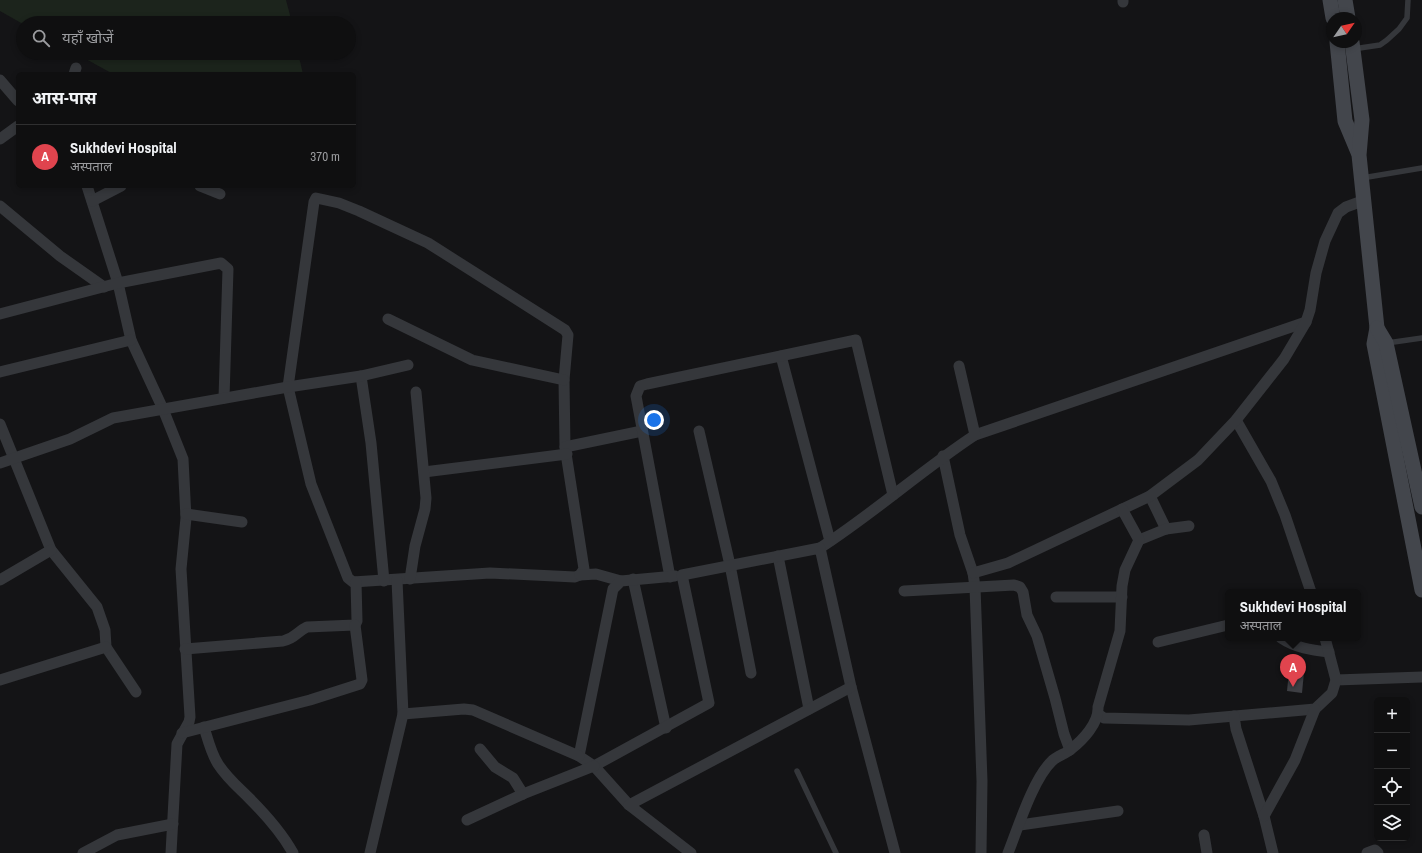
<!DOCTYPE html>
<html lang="hi">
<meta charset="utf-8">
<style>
:root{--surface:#0f0f10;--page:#181819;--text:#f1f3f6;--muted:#9b9c9f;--line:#2f2f30;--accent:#0b8043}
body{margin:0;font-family:"Archivo Narrow","Noto Sans Devanagari",sans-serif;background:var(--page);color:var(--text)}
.controls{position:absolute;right:12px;bottom:12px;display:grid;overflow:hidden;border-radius:6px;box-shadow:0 2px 6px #0003}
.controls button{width:36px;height:36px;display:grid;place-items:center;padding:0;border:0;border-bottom:1px solid var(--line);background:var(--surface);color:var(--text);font:20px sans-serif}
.compass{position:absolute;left:1326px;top:12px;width:36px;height:36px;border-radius:50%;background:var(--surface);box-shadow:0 2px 6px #0003;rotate:56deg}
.you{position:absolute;left:654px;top:420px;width:14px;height:14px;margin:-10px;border:3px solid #fff;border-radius:50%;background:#1a73e8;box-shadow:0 0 0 6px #1a73e833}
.badge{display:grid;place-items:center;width:26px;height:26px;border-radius:50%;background:var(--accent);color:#fff;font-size:13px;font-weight:700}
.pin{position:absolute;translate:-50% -33px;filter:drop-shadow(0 1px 2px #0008)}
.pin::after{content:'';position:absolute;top:21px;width:14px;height:12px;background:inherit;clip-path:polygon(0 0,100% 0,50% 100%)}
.popup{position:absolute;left:1225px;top:589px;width:136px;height:52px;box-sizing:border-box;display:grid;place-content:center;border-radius:6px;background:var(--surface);filter:drop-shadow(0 1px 3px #0005);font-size:13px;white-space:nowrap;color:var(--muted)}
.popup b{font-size:15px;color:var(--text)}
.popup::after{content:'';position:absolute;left:50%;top:100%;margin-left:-8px;border:8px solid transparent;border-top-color:var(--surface)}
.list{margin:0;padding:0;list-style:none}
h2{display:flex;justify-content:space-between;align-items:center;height:52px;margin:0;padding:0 16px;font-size:17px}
h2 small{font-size:13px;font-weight:400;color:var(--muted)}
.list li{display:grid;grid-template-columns:26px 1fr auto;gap:12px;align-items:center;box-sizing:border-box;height:64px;padding:0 16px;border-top:1px solid var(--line)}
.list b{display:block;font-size:15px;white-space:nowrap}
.list p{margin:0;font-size:13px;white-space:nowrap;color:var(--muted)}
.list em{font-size:13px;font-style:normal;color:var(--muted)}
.icon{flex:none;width:22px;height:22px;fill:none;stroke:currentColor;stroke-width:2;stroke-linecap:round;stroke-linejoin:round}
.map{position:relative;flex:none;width:1422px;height:853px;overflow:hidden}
.search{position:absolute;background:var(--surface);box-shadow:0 2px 6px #0003;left:16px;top:16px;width:340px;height:44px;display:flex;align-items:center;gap:10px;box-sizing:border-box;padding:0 14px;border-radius:22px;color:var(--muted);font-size:15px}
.panel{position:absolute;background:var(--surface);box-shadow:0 2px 6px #0003;left:16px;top:72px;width:340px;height:116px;border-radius:6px}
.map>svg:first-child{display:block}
.green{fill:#1c241c}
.building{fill:#3e3f44}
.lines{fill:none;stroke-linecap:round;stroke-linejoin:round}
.service{stroke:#35373b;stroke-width:5.5}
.minor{stroke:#35373b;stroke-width:11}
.secondary{stroke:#43464c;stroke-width:15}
</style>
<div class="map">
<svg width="1422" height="853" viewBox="0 0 1422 853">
<rect width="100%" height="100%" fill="#141416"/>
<!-- green -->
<g class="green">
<polygon points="0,0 286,0 292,23 23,24 0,11"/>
<polygon points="75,53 298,53 303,74 113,74"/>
</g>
<!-- building -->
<polygon class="building" points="1290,661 1305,662 1302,693 1287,691"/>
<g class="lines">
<!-- service -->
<g class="service">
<polyline points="1353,49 1380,45 1387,40 1399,29 1407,18 1408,0"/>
<polyline points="1362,178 1422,168"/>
<polyline points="1387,343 1422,338"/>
<polyline points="797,771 836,853"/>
</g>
<!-- minor -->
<g class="minor">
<polyline points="1123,0 1123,2"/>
<polyline points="74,74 76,68"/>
<polyline points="0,80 18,101"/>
<polyline points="0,139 18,126"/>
<polyline points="87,186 118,283 131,340 163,409 183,459 186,518 181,569 190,717 189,722 177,744 171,853"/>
<polyline points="200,186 220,194"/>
<polygon points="316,198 339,203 359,211 428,243 565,330 568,335 564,380 565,447 584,569 580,575 575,577 490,573 353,582 348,578 311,484 288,387 314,202"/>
<polyline points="92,201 121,186"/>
<polyline points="0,206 60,256 104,287"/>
<polyline points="0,314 118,283 221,263 228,269 224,398"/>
<polyline points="388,319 472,360 564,380"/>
<polyline points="781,356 830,541"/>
<polyline points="0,372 131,340"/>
<polyline points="361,376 371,443 384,581"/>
<polyline points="1236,420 1271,481 1285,515 1311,592"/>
<polyline points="0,424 51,550 97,607 105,630 106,647 136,692"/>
<polyline points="699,431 730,565 751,673"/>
<polyline points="975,435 1306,322"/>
<polyline points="565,447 642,431"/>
<polyline points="943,456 960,535 973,573 975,587 982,781 981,853"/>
<polyline points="0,463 70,439 113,418 288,387 361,376 408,365"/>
<polyline points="424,472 567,454"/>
<polyline points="1150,496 1166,529"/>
<polyline points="186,514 242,522"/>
<polyline points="1139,540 1166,529 1189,526"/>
<path d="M820,548c54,-35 102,-78 155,-113l-16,-69"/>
<polyline points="778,556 809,709"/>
<polyline points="973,573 1008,563 1150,496 1198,460 1236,420 1284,359 1306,322 1310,310 1316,273 1325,241 1338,213 1346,207 1365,200"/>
<polyline points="580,575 596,574 621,581"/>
<polyline points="670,577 636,396 640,386 647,384 856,340 893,495"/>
<polyline points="410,579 415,546 425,509 426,498 416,392"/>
<polyline points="633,579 666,728"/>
<polyline points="0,580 51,550"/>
<polyline points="397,580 403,714"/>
<polyline points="904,591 1014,585 1020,587 1023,592 1027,615 1037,636 1055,698 1064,734 1070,750"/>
<polyline points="1056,597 1122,597"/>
<path d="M1281,638c15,10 30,12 48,14"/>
<polyline points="1158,642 1228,625"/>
<path d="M185,649l98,-8c13,-3 13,-9 24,-14l48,-2 2,-4 -1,-39"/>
<polyline points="0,680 106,647"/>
<polyline points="1336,680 1422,677"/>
<polyline points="1098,714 1104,718 1189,720 1315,709 1332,693 1336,680 1325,638"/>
<polyline points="1234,716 1236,729 1264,816 1273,853"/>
<path d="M204,727c4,13 7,26 14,37 9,14 20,23 31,34 16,16 33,35 44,55"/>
<polyline points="182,733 310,700 360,684 362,680 355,625"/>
<polyline points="480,749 495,767 513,778 523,794"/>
<polyline points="594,766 579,756 613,589 621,581 675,576"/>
<polyline points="629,805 594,766 709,703 682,575 820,548 851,687 895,853"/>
<polyline points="1264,816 1295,760 1315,709"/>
<polyline points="467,820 523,794 594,766"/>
<polyline points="1020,825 1118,811"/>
<polyline points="1204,835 1207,853"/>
<polyline points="83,853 117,835 173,824"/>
<polyline points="370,853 403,714 464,709 473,710 579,756"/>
<polyline points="691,853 629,805 851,687"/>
<path d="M1008,853c10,-25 25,-74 44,-92 5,-5 13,-7 18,-11 13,-10 29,-27 28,-43l22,-76 2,-45 3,-16 14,-30 -17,-31"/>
<polyline points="1367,853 1375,850 1378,853"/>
</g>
<!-- secondary -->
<g class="secondary">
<polyline points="1330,0 1333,18"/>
<polyline points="1345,0 1348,18"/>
<polyline points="1337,42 1345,121 1358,152"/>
<polyline points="1352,42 1362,120 1359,155 1377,328 1374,344 1422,590"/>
<polyline points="1377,328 1386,343 1422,507"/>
</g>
</g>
</svg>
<div class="controls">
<button>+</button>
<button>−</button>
<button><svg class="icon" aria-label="locate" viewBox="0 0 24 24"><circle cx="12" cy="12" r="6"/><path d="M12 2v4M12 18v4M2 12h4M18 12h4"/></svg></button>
<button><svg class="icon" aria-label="layers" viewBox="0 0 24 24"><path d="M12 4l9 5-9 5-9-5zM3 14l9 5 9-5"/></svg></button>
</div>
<svg class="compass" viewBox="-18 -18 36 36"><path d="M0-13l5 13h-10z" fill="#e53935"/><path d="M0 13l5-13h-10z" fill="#9b9c9f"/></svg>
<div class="you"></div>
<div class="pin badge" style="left:1293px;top:687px;background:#e0444e">A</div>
<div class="popup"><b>Sukhdevi Hospital</b>अस्पताल</div>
<div class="search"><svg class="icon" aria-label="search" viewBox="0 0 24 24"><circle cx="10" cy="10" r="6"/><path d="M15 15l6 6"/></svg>यहाँ खोजें</div>
<section class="panel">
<h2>आस-पास<small></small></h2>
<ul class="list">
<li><span class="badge" style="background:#e0444e">A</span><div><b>Sukhdevi Hospital</b><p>अस्पताल</p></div><em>370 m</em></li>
</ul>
</section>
</div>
